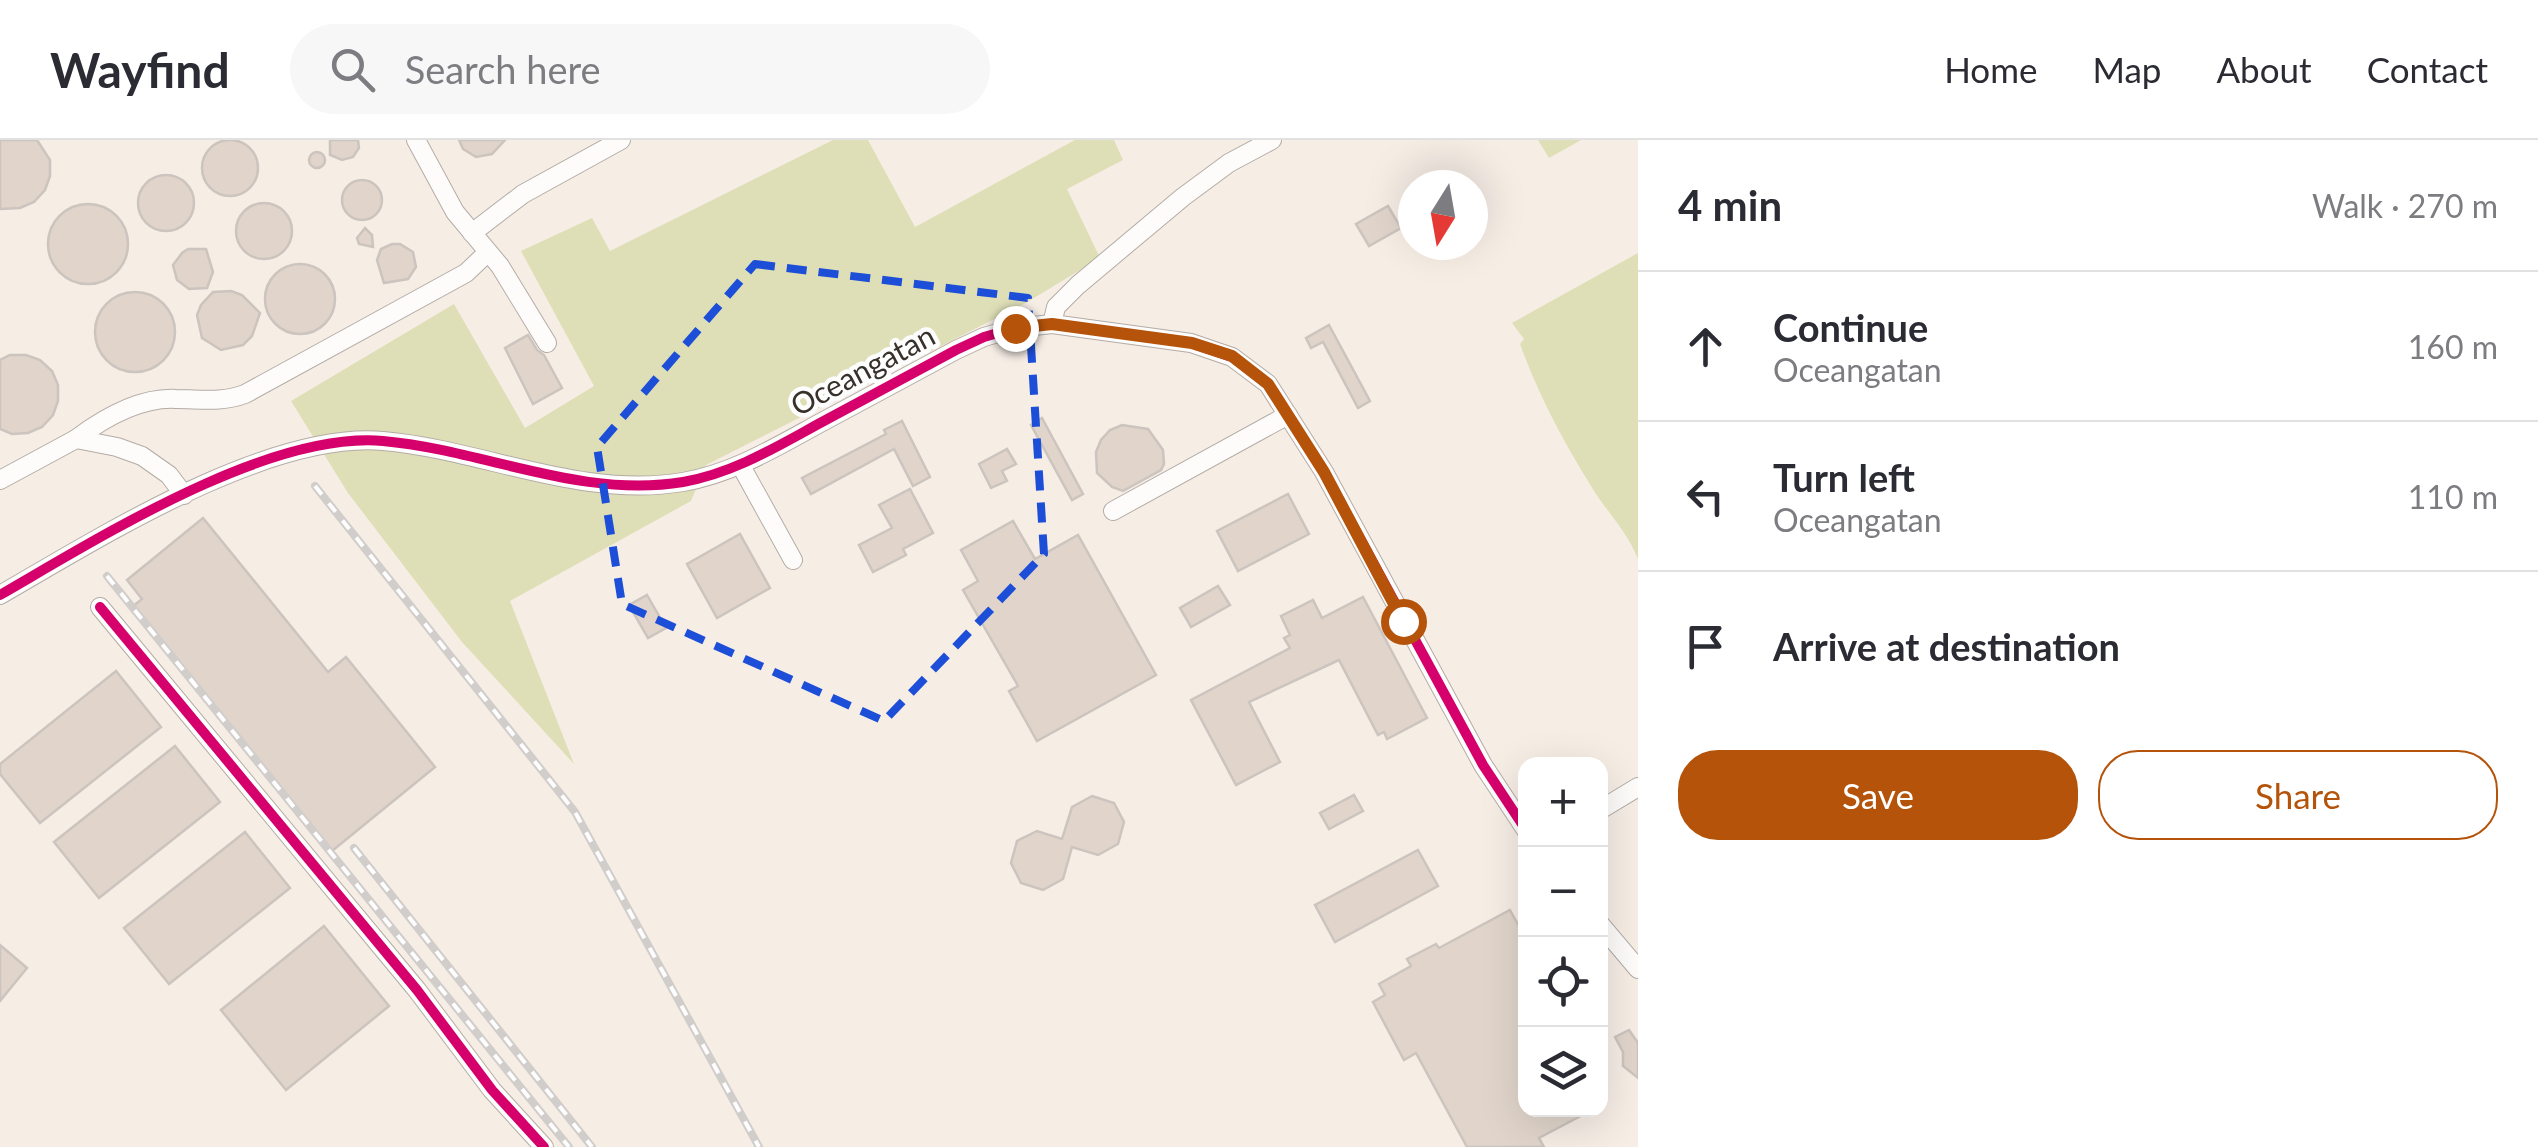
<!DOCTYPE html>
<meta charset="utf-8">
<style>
:root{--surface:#fff;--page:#f7f7f7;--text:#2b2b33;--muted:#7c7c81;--line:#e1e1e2;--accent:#b45309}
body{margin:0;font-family:Lato,sans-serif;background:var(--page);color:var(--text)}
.controls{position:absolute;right:30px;bottom:30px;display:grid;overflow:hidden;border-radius:20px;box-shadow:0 10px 40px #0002}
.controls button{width:90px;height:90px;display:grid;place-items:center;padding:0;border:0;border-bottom:2px solid var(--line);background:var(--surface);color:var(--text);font:50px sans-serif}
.compass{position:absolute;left:1398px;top:30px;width:90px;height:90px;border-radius:50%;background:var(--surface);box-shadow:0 10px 40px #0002;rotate:191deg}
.stop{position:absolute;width:30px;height:30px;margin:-22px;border:8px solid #b45309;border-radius:50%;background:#fff}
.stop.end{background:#b45309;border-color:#fff;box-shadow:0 2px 10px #0008}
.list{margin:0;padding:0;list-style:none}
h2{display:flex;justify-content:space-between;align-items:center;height:130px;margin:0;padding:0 40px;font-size:42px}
h2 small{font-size:32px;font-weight:400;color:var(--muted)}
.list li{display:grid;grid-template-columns:65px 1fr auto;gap:30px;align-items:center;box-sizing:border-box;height:150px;padding:0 40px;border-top:2px solid var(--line)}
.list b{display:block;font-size:38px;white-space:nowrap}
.list p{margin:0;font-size:32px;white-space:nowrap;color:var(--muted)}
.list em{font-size:32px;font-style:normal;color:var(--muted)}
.actions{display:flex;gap:20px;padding:30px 40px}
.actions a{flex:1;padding:22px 0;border:2px solid var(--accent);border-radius:40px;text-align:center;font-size:35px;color:var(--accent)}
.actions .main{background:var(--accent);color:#fff}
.icon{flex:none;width:55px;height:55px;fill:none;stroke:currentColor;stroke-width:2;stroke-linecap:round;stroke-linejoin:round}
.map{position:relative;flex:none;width:1638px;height:1007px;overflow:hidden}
header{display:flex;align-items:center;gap:60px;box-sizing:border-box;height:140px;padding:0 50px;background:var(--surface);border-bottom:2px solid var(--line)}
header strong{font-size:48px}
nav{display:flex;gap:55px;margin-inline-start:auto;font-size:35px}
.search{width:700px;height:90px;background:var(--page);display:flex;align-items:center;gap:25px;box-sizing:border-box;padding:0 35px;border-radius:55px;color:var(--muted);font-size:38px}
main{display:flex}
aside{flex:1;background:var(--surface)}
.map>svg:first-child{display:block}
.green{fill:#dedfb7}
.building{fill:#e1d5cb;stroke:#ccc4be;stroke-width:2.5}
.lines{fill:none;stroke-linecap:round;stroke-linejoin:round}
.minor-casing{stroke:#b3aca6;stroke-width:20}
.minor{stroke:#fefcfb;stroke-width:18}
.rail-casing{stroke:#d0cdcb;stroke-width:8}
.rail{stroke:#fdfdfd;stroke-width:4;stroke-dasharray:11;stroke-linecap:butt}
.cycleway-casing{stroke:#fdfdfd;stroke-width:16}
.cycleway{stroke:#d6006c;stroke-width:10}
.route{stroke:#b45309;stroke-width:12}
.marked{fill:none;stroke:#1d4ed8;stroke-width:8;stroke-dasharray:20 12;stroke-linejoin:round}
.labels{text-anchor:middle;stroke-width:9;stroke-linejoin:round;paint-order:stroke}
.street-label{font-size:30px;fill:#38312b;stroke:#fdfdfd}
</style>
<header>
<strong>Wayfind</strong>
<div class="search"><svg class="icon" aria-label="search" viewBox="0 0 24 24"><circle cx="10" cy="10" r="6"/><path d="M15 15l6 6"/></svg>Search here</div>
<nav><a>Home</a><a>Map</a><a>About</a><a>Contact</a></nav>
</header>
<main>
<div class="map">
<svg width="1638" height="1007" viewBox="0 0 1638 1007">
<rect width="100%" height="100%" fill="#f6ede5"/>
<!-- green -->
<g class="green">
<polygon points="833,0 868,0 915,87 1075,0 1114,0 1123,20 1067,49 1100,118 1024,164 706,325 691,361 510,461 574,624 462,502 348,353 291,261 454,164 525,288 594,246 521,111 592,78 610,111"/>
<polygon points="1538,0 1581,0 1549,18"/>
<path d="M1638,113v306c-11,-28 -32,-48 -47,-73 -28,-45 -53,-92 -71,-142l4,-5 -12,-16z"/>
</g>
<!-- building -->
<g class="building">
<circle cx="230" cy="28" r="28"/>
<polygon points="0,0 37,0 50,20 50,36 45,50 34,62 20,68 0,69"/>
<polygon points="330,0 358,0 359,8 353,17 342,20 330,15"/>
<polygon points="459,0 505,0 492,14 476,17 463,9"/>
<circle cx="317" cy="20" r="8"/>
<circle cx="166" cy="63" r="28"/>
<circle cx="362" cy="60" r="20"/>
<circle cx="264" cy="91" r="28"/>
<circle cx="88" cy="104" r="40"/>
<polygon points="1388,66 1401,88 1369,106 1356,84"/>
<polygon points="365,88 372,95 373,107 359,104 357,98"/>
<polygon points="392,104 400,104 413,112 416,127 408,139 384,143 377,120 381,109"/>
<polygon points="188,109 206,109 213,132 207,148 189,149 177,140 173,125 182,113"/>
<circle cx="300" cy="159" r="35"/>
<polygon points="231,151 242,155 260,173 252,196 243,205 221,210 202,198 197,175 201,165 213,152"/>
<circle cx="135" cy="192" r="40"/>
<polygon points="1329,185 1370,261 1358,268 1323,202 1311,208 1306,198"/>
<polygon points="528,195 537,210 544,215 562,248 533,264 505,208"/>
<polygon points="10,215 26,215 40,220 52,231 58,245 58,261 53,275 42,287 28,293 12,294 0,289 0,220"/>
<polygon points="1042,278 1083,354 1072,360 1031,285"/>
<polygon points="902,281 930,337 913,346 894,309 811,354 802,338 886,294 884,290"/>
<polygon points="1122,285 1148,289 1163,310 1164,324 1161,330 1123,351 1112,347 1097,333 1096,312 1101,300 1110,290"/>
<polygon points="1007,309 1016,324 1002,331 1007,341 991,348 979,324"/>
<polygon points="910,349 933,393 903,409 906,415 873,432 859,405 892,388 879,365"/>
<polygon points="1288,354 1309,394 1238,431 1217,391"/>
<polygon points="203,378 328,532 346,517 435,627 332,711 132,467 142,459 127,440"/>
<polygon points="1013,381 1035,419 1078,395 1156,535 1037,601 1009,551 1018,546 963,450 978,441 961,410"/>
<polygon points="740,394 770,448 717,478 687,424"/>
<polygon points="1218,446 1230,465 1191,487 1180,468"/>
<polygon points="647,455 666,488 648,498 629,465"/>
<polygon points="1363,457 1427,578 1387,599 1384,592 1378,595 1339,520 1249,562 1280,622 1236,645 1191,560 1290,508 1284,498 1290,495 1281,476 1313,460 1322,478"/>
<polygon points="116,531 161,587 40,683 0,634 0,624"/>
<polygon points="175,606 220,662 99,758 54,702"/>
<polygon points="1354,655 1363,671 1329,689 1320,673"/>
<polygon points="1092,656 1114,663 1124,682 1118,704 1098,715 1072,707 1063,739 1043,750 1021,743 1011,723 1017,701 1037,691 1062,699 1072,667"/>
<polygon points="245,692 290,748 169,844 124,788"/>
<polygon points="1418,710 1438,746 1335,802 1315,765"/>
<polygon points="1510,770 1526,799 1526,970 1592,970 1539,998 1544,1007 1467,1007 1416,913 1404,920 1373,862 1385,855 1379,844 1411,826 1407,819 1436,804 1439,808"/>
<polygon points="324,786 389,866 286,950 221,870"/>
<polygon points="0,805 27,828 0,861"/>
<polygon points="1629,890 1638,903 1638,938 1623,926 1623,912 1615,897"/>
</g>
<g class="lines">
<defs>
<g id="minor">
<polyline points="416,0 455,72 500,126 547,203"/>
<polyline points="472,93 523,54 621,0"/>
<polyline points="1052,184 1056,167 1078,145 1183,57 1229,23 1272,0"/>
<path d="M76,299c28,-21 64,-42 100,-40 25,0 45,4 69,-5l221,-121 21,-20"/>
<polyline points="741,326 793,420"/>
<polyline points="0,340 76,299 117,307 142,316 169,335 184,355"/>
<polyline points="1113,371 1288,275"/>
<path d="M0,455c99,-57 268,-164 383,-154 101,9 197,58 300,41 51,-9 93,-35 139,-60 44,-24 89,-48 134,-72l28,-13 31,-9 37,-4 139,19 41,14 36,27 56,88 159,293 43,65"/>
<polyline points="100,467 417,850 492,950 544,1007"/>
<polyline points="1600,670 1638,647"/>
<polyline points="1600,784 1638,829"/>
</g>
</defs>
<!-- minor casing -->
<use href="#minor" class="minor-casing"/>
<!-- minor -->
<use href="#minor" class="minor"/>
<defs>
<g id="rail">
<polyline points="315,346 575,672 759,1007"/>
<polyline points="107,436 569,1007"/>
<polyline points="354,708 592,1007"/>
</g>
</defs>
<!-- rail casing -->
<use href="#rail" class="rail-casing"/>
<!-- rail -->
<use href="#rail" class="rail"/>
<defs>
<g id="cycleway">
<path d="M0,455c99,-57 268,-164 383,-154 101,9 197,58 300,41 51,-9 93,-35 139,-60 44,-24 89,-48 134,-72l28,-13 31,-9 37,-4 139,19 41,14 36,27 56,88 159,293 43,65"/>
<polyline points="100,467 417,850 492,950 544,1007"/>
</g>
</defs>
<!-- cycleway casing -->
<use href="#cycleway" class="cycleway-casing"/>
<!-- cycleway -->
<use href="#cycleway" class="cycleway"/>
</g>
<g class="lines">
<!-- route -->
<polyline class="route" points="1015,188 1052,184 1192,203 1232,216 1268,244 1324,332 1403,481"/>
</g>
<!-- marked area -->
<path class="marked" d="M755,124l273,34 16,256 -160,167 -262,-117 -25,-157z"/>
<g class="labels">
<!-- street labels -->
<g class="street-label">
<text transform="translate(863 231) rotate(-28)" y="10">Oceangatan</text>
</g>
</g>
</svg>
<div class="controls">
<button>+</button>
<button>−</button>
<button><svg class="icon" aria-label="locate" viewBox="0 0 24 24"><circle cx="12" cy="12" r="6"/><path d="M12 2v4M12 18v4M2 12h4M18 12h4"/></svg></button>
<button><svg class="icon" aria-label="layers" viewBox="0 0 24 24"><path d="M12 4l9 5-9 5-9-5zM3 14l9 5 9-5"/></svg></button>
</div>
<svg class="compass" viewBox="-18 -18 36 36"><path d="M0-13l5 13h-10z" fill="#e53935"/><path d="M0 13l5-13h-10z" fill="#7c7c81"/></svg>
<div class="stop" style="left:1403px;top:481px"></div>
<div class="stop end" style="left:1015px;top:188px"></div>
</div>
<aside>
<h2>4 min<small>Walk · 270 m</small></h2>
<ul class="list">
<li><svg class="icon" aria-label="ahead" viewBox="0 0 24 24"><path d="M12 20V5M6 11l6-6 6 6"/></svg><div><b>Continue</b><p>Oceangatan</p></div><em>160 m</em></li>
<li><svg class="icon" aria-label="left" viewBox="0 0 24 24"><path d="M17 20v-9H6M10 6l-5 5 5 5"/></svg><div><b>Turn left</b><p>Oceangatan</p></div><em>110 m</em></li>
<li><svg class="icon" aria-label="arrive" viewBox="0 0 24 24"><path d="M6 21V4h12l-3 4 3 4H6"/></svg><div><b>Arrive at destination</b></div></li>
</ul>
<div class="actions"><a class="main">Save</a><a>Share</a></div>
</aside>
</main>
